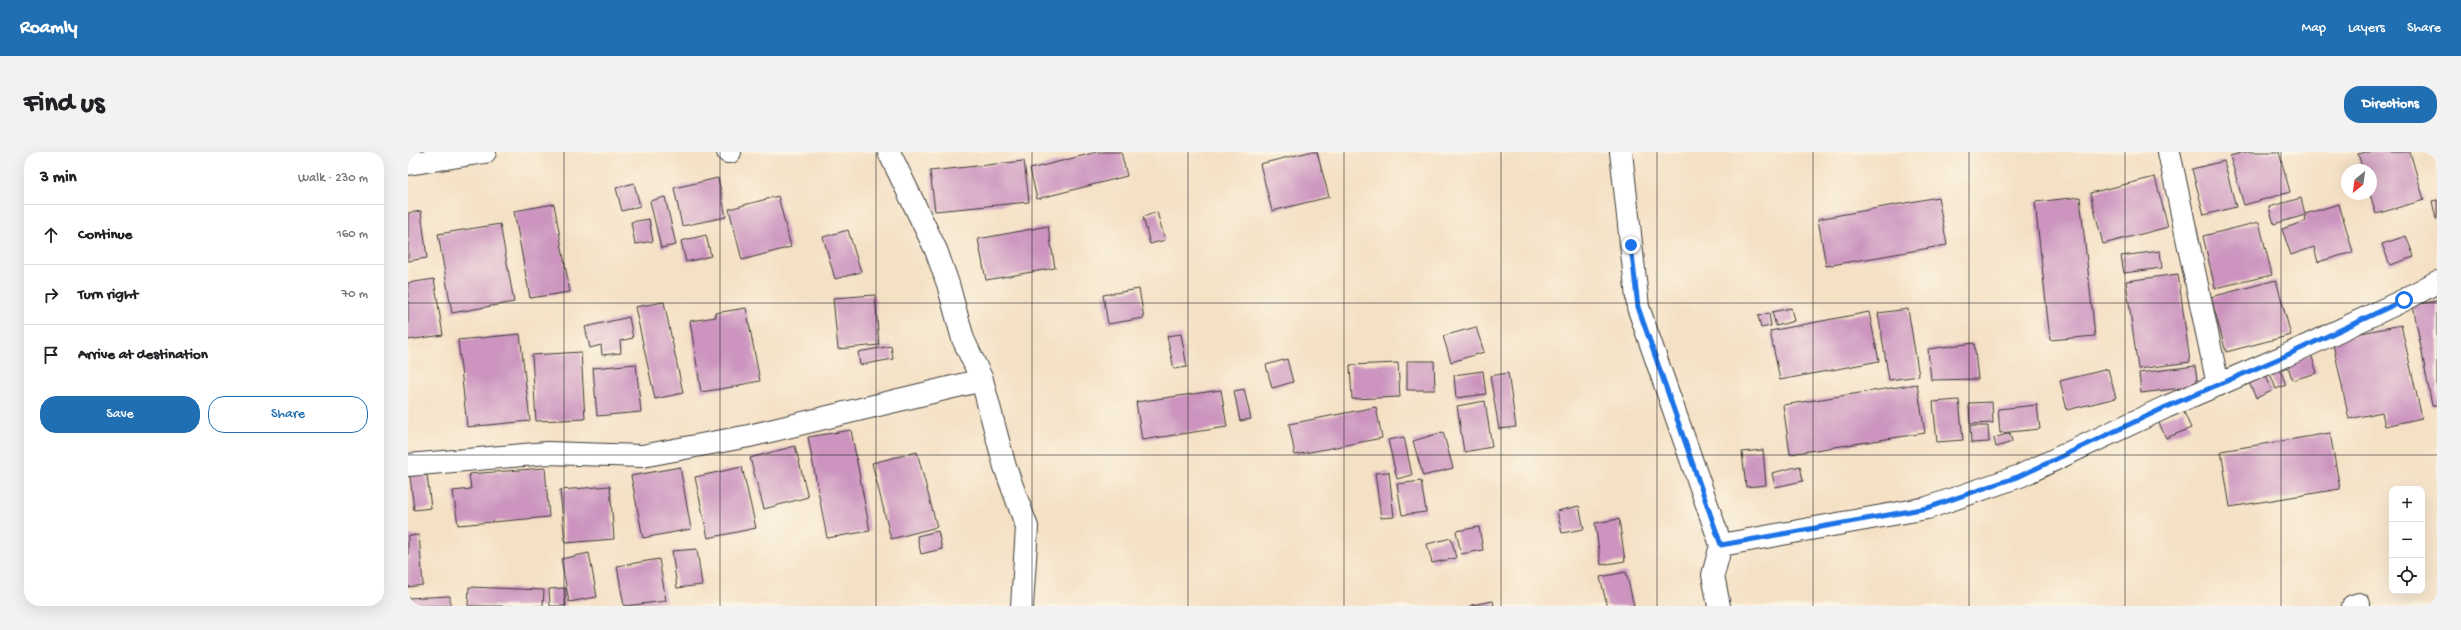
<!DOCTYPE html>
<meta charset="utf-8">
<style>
:root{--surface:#fff;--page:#f2f2f2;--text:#202124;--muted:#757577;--line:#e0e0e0;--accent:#1f6fb2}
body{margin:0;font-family:"Gochi Hand",sans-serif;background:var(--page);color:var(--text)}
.controls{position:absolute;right:12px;bottom:12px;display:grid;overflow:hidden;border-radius:8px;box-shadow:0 4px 16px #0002}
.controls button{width:36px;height:36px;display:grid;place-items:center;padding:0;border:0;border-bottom:1px solid var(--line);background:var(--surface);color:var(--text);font:20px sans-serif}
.compass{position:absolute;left:1933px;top:12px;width:36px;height:36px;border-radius:50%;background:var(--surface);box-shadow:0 4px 16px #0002;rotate:209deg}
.stop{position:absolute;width:12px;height:12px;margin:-9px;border:3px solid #1a73e8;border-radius:50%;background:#fff}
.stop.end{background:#1a73e8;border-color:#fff;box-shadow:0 1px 4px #0008}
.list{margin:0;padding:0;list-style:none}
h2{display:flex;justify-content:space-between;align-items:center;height:52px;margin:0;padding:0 16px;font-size:17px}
h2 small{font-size:13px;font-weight:400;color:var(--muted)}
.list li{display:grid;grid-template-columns:26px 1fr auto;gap:12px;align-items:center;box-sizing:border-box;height:60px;padding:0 16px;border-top:1px solid var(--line)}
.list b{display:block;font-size:15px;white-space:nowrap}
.list em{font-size:13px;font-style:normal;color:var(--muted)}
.actions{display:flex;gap:8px;padding:12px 16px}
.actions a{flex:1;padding:9px 0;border:1px solid var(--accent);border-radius:16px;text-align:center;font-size:14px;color:var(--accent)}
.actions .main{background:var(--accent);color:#fff}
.icon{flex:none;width:22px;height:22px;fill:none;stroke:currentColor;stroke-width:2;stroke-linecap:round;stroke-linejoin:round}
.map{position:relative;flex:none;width:2029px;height:454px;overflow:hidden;border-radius:16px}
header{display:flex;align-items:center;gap:24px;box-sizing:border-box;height:56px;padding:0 20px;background:var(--accent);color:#fff}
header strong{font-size:19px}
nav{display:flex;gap:22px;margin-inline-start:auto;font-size:14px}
.intro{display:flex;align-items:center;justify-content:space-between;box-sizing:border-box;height:96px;padding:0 24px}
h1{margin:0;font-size:28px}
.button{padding:10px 18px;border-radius:16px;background:var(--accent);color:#fff;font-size:14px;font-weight:700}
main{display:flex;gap:24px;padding:0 24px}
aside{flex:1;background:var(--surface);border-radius:16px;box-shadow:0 4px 16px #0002}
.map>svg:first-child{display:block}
.building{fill:#cc94bf}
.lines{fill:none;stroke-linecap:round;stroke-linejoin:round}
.street-casing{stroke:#3c3935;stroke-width:24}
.primary-casing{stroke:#3c3935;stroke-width:24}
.street{stroke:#fff;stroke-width:22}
.primary{stroke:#fff;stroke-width:22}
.route{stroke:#1a73e8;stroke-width:5}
.grid{fill:none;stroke:#1c1c1c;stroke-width:1;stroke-opacity:0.55}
</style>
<header>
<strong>Roamly</strong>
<nav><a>Map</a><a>Layers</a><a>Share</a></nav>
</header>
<div class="intro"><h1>Find us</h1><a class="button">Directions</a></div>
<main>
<aside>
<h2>3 min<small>Walk · 230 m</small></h2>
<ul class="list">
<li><svg class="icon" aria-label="ahead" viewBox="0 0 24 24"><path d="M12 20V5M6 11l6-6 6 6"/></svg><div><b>Continue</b></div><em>160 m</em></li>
<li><svg class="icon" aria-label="right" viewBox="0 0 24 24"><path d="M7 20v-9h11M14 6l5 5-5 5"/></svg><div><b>Turn right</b></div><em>70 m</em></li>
<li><svg class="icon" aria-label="arrive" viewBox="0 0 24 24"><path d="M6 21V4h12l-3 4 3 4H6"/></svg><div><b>Arrive at destination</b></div></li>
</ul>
<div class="actions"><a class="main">Save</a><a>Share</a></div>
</aside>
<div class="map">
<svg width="2029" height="454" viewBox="0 0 2029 454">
<rect width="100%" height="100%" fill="#fcf5e5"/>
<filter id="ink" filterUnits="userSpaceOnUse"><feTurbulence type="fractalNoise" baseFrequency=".025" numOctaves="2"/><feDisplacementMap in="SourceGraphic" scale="8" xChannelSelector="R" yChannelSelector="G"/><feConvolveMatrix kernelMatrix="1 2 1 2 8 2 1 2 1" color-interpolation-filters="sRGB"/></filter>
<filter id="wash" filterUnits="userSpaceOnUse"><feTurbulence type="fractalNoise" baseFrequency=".012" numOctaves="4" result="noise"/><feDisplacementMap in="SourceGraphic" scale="16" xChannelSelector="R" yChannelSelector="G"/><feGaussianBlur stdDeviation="0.9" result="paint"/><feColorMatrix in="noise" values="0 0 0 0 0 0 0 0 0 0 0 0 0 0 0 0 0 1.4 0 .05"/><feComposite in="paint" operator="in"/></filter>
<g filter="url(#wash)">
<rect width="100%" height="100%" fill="#f4e0c4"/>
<g id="blocks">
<!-- building -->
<g class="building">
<polygon points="689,0 713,0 719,24 629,47 622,17"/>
<polygon points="901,0 909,0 921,45 864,59 852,12"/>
<polygon points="1837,0 1871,0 1882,40 1836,53 1822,4"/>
<polygon points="1958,0 2002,0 2016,48 1968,62 1962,42 1963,18 1955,18 1950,2"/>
<polygon points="616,9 621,50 527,59 522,19"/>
<polygon points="1816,9 1828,55 1796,63 1784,17"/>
<polygon points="1747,25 1760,75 1695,92 1682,41"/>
<polygon points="310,26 318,65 274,74 266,36"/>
<polygon points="226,31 232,54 214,59 208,36"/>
<polygon points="370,44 383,95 334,108 321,57"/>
<polygon points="257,45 268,93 253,96 242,49"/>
<polygon points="1530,45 1539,93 1418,114 1410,67"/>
<polygon points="1672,45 1687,184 1642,188 1627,50"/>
<polygon points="1893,46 1897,62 1931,52 1945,100 1910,110 1906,95 1883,103 1874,77 1898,69 1897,63 1866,72 1861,55"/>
<polygon points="2029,48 2029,67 2028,67 2024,49"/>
<polygon points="146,52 162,140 122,146 106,59"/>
<polygon points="13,59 19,106 0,109 0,61"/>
<polygon points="749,60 757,88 742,92 735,65"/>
<polygon points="241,67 245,89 227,92 223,70"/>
<polygon points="1851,70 1864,123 1807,136 1795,84"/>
<polygon points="92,72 106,150 44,161 30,82"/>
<polygon points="640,74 647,116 578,128 570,87"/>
<polygon points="440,78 453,120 427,127 415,85"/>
<polygon points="298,83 303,104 278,110 273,89"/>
<polygon points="1998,84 2006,105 1982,113 1974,92"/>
<polygon points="1752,99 1754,116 1716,121 1713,104"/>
<polygon points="1770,122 1782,210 1730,217 1718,129"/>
<polygon points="26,127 35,183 0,188 0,131"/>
<polygon points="1868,128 1883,183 1818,200 1803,145"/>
<polygon points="731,137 736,166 700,172 695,143"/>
<polygon points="467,143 471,193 430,197 425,146"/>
<polygon points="2029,149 2029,254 2024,254 2005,153"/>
<polygon points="256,150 275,241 247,247 227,155"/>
<polygon points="338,156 352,229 331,233 331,234 293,240 282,169 308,165 307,161"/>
<polygon points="1383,156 1386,169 1368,174 1364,160"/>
<polygon points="1500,157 1511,224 1481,228 1470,161"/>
<polygon points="1461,160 1471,209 1372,228 1362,179"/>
<polygon points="1361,161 1363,174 1353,176 1350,164"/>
<polygon points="221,165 225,186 212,189 213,201 194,203 193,193 182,196 177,175"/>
<polygon points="1993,173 2014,266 1977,274 1974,260 1941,267 1924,187"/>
<polygon points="1068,175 1076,200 1043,210 1035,184"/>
<polygon points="112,182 122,269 59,275 50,188"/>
<polygon points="773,182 779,215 766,217 759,184"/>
<polygon points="1566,191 1570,227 1523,228 1520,197"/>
<polygon points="483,194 485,207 452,213 450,200"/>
<polygon points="173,200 177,267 128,269 124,203"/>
<polygon points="1903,202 1909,221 1884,228 1879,210"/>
<polygon points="879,207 885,230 864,236 858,213"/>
<polygon points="999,209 1026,209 1027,238 999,238"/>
<polygon points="990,211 992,245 944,247 942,213"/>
<polygon points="228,212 233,260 189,264 185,216"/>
<polygon points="1787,214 1790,234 1733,241 1731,221"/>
<polygon points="1871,215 1878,233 1868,237 1861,219"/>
<polygon points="1700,217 1708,246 1659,258 1652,229"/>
<polygon points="1075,219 1078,242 1048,246 1046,223"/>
<polygon points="1100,221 1108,275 1091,277 1082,224"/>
<polygon points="1857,221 1864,239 1848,246 1840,228"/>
<polygon points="1509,232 1517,281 1382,302 1375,253"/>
<polygon points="836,237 843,267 832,269 826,239"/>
<polygon points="813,238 819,275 734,288 728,250"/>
<polygon points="1551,248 1555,288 1529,290 1525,250"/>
<polygon points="1077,249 1084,295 1056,300 1049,254"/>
<polygon points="1584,250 1585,271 1562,272 1561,251"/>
<polygon points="1629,253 1632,277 1592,281 1590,257"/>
<polygon points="968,255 974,286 887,303 881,272"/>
<polygon points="1775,258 1783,276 1758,286 1750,269"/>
<polygon points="1562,274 1580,274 1581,290 1563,291"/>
<polygon points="443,278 462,379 419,386 400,285"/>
<polygon points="1035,280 1045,316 1015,324 1005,289"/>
<polygon points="1602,281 1604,290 1588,295 1586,286"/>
<polygon points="1922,281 1932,337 1822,355 1813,299"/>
<polygon points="996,285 1004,323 989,327 980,288"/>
<polygon points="387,294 400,345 356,357 342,306"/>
<polygon points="1355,298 1358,333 1338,335 1334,300"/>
<polygon points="509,300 529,375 483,387 464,311"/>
<polygon points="1392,314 1395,329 1367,335 1364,321"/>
<polygon points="272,315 283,377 235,386 223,324"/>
<polygon points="334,315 348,376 300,386 287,325"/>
<polygon points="137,316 141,365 50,373 45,339 63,337 61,322"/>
<polygon points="981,320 986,365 973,366 967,321"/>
<polygon points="19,323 23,356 6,358 2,324"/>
<polygon points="1013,329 1018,360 994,363 989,332"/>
<polygon points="202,334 206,387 157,391 152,338"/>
<polygon points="1171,354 1176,377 1154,381 1149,359"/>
<polygon points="1211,367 1217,409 1193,413 1187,371"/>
<polygon points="1071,375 1075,398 1053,402 1048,379"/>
<polygon points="530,379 534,397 513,402 509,384"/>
<polygon points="11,383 15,433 0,435 0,384"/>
<polygon points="1043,386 1048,406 1024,411 1019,392"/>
<polygon points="289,397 294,433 269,436 264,399"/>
<polygon points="181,401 189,445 161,450 153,407"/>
<polygon points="251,407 258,449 216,454 209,414"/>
<polygon points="1218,420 1226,454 1199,454 1192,425"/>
<polygon points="61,435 136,438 135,454 60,454"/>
<polygon points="157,436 158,454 142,454 141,437"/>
<polygon points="42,444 42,454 0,454 0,446"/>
<polygon points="1085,449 1086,454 1063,454 1063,453"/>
</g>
</g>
</g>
<g filter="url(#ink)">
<use href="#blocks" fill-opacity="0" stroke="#3c3935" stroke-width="1"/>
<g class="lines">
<defs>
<g id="street">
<polyline points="481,0 528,98 540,132 555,187 574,228 597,315 619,375 614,454"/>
<polyline points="1761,0 1810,233"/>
<polyline points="0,313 139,301 234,304 341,284 574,228"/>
<polyline points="1313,393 1519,356 1612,324 1758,255 1877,204 1996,148 2029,130"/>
<polyline points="1945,454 1951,452"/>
</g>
<g id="primary">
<polyline points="320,0 322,0"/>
<polyline points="1213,0 1230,155 1313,393 1305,423 1311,454"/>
<polyline points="0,12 77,0"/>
</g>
</defs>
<!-- street casing -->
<use href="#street" class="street-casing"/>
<!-- primary casing -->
<use href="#primary" class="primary-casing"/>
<!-- street -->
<use href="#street" class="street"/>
<!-- primary -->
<use href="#primary" class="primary"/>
</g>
</g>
<g class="lines" filter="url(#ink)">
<!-- route -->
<polyline class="route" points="1223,93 1230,155 1313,393 1519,356 1612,324 1758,255 1877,204 1996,148"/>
</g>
<!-- grid -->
<path class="grid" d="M156,0v454M312,0v454M468,0v454M624,0v454M780,0v454M936,0v454M1093,0v454M1249,0v454M1405,0v454M1561,0v454M1717,0v454M1873,0v454M0,151h2029M0,303h2029"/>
</svg>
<div class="controls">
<button>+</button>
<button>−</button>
<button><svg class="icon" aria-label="locate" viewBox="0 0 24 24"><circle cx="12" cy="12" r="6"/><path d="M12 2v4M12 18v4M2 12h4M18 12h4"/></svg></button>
</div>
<svg class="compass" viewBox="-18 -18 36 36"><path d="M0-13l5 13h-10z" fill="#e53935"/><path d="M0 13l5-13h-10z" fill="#757577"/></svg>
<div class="stop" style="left:1996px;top:148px"></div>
<div class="stop end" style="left:1223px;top:93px"></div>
</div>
</main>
